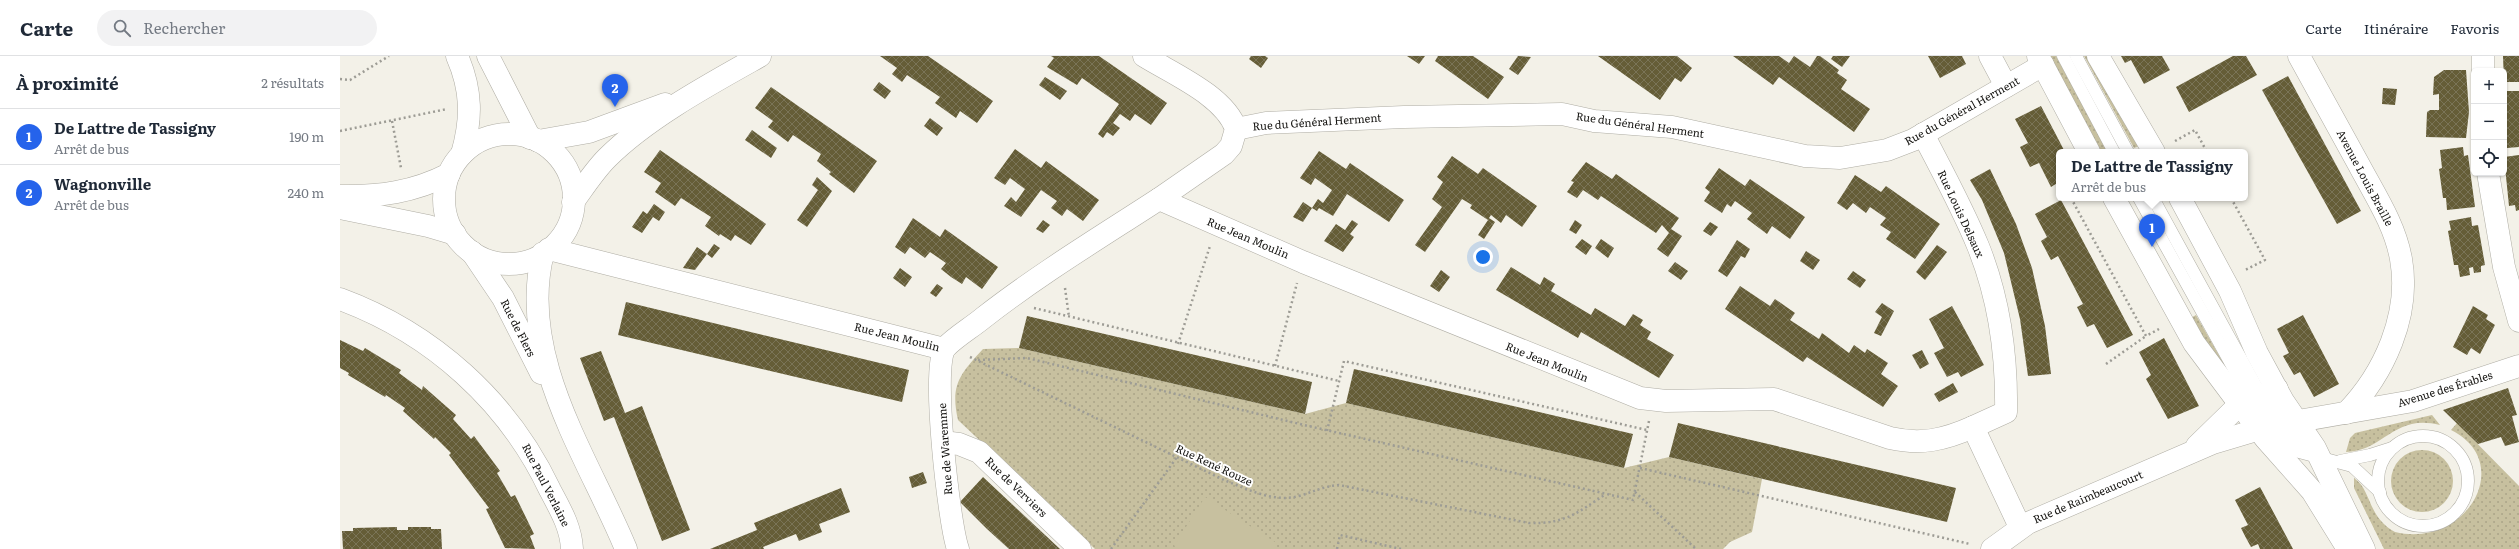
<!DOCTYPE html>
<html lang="fr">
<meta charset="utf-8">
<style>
:root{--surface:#fff;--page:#f2f2f3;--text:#1f2937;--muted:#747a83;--line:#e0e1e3;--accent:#2563eb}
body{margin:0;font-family:Literata,serif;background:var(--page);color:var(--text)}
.controls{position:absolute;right:12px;top:12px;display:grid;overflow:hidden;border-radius:6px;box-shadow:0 1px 3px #0004}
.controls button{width:36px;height:36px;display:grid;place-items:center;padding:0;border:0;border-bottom:1px solid var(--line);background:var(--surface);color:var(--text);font:20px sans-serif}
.you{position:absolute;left:1143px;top:201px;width:14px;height:14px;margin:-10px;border:3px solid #fff;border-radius:50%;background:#1a73e8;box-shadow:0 0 0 6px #1a73e833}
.badge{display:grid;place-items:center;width:26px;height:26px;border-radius:50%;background:var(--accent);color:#fff;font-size:13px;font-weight:700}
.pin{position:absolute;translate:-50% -33px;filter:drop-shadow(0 1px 2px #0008)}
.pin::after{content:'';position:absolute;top:21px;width:14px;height:12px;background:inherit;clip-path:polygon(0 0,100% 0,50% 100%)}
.popup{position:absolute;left:1716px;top:93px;width:192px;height:52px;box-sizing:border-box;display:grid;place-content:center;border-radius:6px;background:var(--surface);filter:drop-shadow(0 1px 3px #0005);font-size:13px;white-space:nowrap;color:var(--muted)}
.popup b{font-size:15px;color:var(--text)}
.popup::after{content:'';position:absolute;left:50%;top:100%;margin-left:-8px;border:8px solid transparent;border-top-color:var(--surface)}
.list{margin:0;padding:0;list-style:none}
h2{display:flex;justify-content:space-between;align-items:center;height:52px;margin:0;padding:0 16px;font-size:17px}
h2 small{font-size:13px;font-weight:400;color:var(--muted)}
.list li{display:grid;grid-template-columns:26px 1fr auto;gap:12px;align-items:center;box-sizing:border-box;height:56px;padding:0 16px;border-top:1px solid var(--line)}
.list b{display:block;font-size:15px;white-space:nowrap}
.list p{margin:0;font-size:13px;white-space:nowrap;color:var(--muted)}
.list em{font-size:13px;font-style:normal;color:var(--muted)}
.icon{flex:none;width:22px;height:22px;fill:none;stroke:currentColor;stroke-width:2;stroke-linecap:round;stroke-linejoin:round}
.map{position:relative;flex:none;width:2179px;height:493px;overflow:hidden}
header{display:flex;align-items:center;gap:24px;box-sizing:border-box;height:56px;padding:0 20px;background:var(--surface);border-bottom:1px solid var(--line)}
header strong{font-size:19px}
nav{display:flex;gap:22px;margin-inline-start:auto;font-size:14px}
.search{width:280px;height:36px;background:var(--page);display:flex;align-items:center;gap:10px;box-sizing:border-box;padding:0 14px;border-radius:22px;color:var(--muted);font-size:15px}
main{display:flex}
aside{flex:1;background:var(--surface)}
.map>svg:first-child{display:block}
.grass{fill:url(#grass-dots)}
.garden{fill:#c7c09f}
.building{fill:url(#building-cross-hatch)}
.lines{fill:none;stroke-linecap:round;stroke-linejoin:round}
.service-casing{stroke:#afada4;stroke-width:13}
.minor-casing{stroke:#afada4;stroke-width:23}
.tertiary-casing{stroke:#afada4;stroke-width:23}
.secondary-casing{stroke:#afada4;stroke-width:23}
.path{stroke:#9d9c95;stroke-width:2.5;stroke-dasharray:2 3;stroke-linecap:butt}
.service{stroke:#fff;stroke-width:12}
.minor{stroke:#fff;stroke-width:22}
.tertiary{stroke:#fff;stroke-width:22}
.secondary{stroke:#fff;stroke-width:22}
.labels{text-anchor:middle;stroke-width:4;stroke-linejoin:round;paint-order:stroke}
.street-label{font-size:11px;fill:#151411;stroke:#fff}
</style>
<header>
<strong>Carte</strong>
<div class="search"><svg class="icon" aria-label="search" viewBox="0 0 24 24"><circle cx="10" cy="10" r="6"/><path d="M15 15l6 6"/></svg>Rechercher</div>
<nav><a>Carte</a><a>Itinéraire</a><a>Favoris</a></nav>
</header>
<main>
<aside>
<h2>À proximité<small>2 résultats</small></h2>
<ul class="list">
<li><span class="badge">1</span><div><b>De Lattre de Tassigny</b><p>Arrêt de bus</p></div><em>190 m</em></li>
<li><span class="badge">2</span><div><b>Wagnonville</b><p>Arrêt de bus</p></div><em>240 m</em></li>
</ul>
</aside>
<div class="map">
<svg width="2179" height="493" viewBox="0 0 2179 493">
<defs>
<pattern id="grass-dots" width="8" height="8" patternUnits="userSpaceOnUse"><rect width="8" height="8" fill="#c7c09f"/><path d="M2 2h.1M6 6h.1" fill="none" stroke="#aaa488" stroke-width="1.8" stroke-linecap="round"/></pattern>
<pattern id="building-cross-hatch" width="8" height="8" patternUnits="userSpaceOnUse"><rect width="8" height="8" fill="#655d37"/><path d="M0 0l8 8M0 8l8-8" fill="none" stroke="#7a7457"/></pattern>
</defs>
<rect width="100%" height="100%" fill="#f3f1e8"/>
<!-- grass -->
<g class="grass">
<polygon points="1704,0 1716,0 1768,96 1756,96"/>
<polygon points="1744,0 1750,0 1803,88 1794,92"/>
<polygon points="1856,259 1893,324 1847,264"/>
<path d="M679,292l286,66 41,-11 278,65 45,-11 93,22 -10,53 -22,10 -7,7h-628l-137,-129c-8,-35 2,-46 25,-71z"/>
<path d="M2092,359l8,10c-46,-12 -56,26 -94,27l4,-14 5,-5z"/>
<path d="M2117,367l62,63v63h-135l-30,-61v-10c18,12 13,39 41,54 72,17 121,-70 56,-102z"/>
<circle cx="2082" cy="425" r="31"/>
</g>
<!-- garden -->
<polygon class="garden" points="865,441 938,488 934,493 839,493 834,490"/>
<!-- building -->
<g class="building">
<polygon points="540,0 588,0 653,45 637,67 620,55 616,62 595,47 600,41 567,19 562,26 552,18 557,12"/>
<polygon points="711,0 759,0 827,47 811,69 795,58 790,65 780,58 773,67 780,72 773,80 767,76 763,82 758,78 779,48 742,22 737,29 707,11 714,2"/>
<polygon points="911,0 925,0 928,2 921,12 909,3"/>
<polygon points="1067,0 1085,0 1079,8"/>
<polygon points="1098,0 1133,0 1164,21 1148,43 1095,5"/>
<polygon points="1178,0 1191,1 1178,19 1169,13"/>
<polygon points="1258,0 1337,0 1352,12 1341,26 1335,22 1320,44"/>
<polygon points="1393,0 1439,0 1449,7 1454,0 1470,11 1477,0 1480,0 1499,14 1497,17 1507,24 1501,33 1530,53 1514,76 1439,21 1433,29"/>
<polygon points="1493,0 1510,0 1502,11 1491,3"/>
<polygon points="1588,0 1622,0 1626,8 1600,22"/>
<polygon points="1781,0 1822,0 1830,14 1804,28 1791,4 1785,7"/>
<polygon points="1893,0 1906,0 1917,19 1849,56 1836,31"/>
<polygon points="2163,0 2179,0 2179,26 2164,26"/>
<polygon points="2104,14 2126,14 2129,56 2126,82 2086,81 2087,56 2090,54 2099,54 2099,38 2093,39 2094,21"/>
<polygon points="1948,20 2021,155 1997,168 1922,34"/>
<polygon points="705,21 727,35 720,44 699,29"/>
<polygon points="539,26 551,35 545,43 533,34"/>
<polygon points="431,31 537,105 514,137 489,118 491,116 477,105 481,98 453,79 448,86 428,71 433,65 415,52"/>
<polygon points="2043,32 2057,33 2055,49 2042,48"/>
<polygon points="2167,35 2179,35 2179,91 2167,92 2166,81 2164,81 2164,45 2167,45"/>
<polygon points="1701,50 1725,96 1719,96 1719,126 1711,131 1699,107 1690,111 1680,91 1688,87 1675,63"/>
<polygon points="590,62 603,72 597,80 584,70"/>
<polygon points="412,74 437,92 431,102 405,84"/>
<polygon points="2123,91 2124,100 2128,99 2135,151 2107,154 2106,142 2103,142 2099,113 2102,112 2100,94"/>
<polygon points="675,93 701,112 706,105 759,144 743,165 727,153 722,160 711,152 717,145 701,134 681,161 664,150 671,141 676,146 685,133 670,122 665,129 654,122"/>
<polygon points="320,94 426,168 411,189 395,179 391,185 380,178 379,180 365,170 371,161 341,142 335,150 315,136 321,127 304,116"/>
<polygon points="979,95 1006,113 1010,107 1064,144 1049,166 1007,138 993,160 979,152 977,155 972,152 978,143 983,147 992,134 975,122 971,129 960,122"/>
<polygon points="2179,99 2179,154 2176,155 2175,149 2169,150 2164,101"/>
<polygon points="1112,100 1138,118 1143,112 1197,150 1182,171 1166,159 1161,167 1151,159 1149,162 1155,166 1144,183 1138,179 1148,164 1130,152 1132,149 1122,143 1085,196 1075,189 1102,151 1092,143 1103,126 1097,121"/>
<polygon points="1246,106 1272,123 1276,118 1339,162 1331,173 1342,180 1328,201 1317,193 1329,177 1322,169 1316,177 1261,140 1258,144 1243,134 1237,142 1227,136 1234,126 1231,125"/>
<polygon points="1379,112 1405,130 1410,123 1465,161 1450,183 1432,170 1427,178 1407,163 1412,157 1395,145 1391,151 1387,148 1382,157 1364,145 1370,136 1365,132"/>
<polygon points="1650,113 1676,168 1692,212 1705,270 1711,318 1688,320 1680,263 1664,197 1642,144 1630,124"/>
<polygon points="1515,119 1541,136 1546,130 1600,168 1575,203 1546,183 1551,176 1540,169 1546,162 1530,151 1526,157 1513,147 1507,154 1497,147"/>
<polygon points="477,121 492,135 467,171 457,164 478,134 472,129"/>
<polygon points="1721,144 1793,279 1767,292 1754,268 1747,271 1737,251 1743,248 1718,200 1711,204 1701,185 1707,181 1695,158"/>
<polygon points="963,146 972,152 963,166 953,161"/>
<polygon points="314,148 325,156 319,165 313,161 302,177 292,171 303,155 307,158"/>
<polygon points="2131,161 2132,170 2138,169 2145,209 2141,210 2141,216 2134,217 2133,211 2129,212 2130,219 2120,221 2118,209 2114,209 2108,175 2111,174 2109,165"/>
<polygon points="573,162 600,181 605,173 658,211 642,233 626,221 622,228 611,221 601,213 606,207 590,196 585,202 570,191 565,198 555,191"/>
<polygon points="703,164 710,169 703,177 696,173"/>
<polygon points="1012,164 1018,168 1010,178 1014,181 1003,196 984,185 996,168 1005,174"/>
<polygon points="1235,164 1242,169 1236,178 1229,174"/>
<polygon points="1370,166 1378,171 1371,180 1363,175"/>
<polygon points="1242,183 1252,190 1246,199 1235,191"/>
<polygon points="1261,183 1274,192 1268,202 1255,192"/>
<polygon points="1397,184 1410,193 1405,202 1401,200 1387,221 1378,215"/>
<polygon points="374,188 380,192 372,202 367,198"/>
<polygon points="1597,189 1607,196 1585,224 1576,216"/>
<polygon points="357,191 367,198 355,214 343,212"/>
<polygon points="1466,195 1480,204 1473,214 1460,205"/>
<polygon points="1335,206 1348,215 1341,224 1328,215"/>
<polygon points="1171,211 1200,229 1204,221 1215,228 1211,235 1251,259 1255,252 1285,270 1293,258 1303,264 1300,269 1311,276 1307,283 1334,299 1319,322 1241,276 1238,282 1156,234"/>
<polygon points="560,212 572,221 565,231 553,222"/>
<polygon points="1101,214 1110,221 1099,236 1090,230"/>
<polygon points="1513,215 1526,224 1520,232 1507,223"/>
<polygon points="597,228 603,232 596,241 590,237"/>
<polygon points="1400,230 1430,250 1435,243 1455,257 1450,264 1479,283 1482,277 1509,297 1514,289 1525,297 1527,293 1548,307 1541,318 1558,330 1543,351 1467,301 1463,306 1385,253"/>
<polygon points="286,246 569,314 562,346 278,279"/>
<polygon points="1542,247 1554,255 1541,280 1534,277 1542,261 1535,256"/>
<polygon points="1612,250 1644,309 1621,321 1618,316 1607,321 1594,297 1604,292 1589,263"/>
<polygon points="2133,250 2148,259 2146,263 2155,269 2140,298 2131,292 2127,299 2113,291"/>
<polygon points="1963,259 1999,328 1974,341 1960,316 1954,319 1943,300 1949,297 1937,273"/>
<polygon points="687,260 972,326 965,358 679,292"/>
<polygon points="1824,282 1859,350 1828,363 1806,323 1811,319 1799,296"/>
<polygon points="0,284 23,295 25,292 61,314 59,317 82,334 83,330 116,359 113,363 131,383 134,380 160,415 157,417 171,441 175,439 194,478 190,480 195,493 165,492 146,453 149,452 109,399 111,397 95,381 94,383 63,355 65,352 46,339 45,341 8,319 9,317 0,312"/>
<polygon points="1582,294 1589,308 1580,313 1572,299"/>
<polygon points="261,295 285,357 302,350 350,474 322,485 274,361 264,365 240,302"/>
<polygon points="1014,313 1293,378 1284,412 1006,347"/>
<polygon points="1613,327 1618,336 1599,346 1594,338"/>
<polygon points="2168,332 2177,359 2172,360 2179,386 2165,390 2161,381 2138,388 2103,354"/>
<polygon points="1338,367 1616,432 1607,466 1329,401"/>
<polygon points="583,416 587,427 572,432 569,421"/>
<polygon points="643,421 720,493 669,493 647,473 620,446"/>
<polygon points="1920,431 1953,493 1920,493 1918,488 1911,491 1906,482 1901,472 1908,469 1895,444"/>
<polygon points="501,432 510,456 479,468 482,476 459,485 456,478 423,491 424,493 370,493 417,474 414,467"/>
<polygon points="57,471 57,474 68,474 68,471 91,471 91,473 101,473 102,493 3,493 2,475 13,475 13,472"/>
</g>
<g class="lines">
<defs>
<g id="service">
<polyline points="1723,0 1774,96"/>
<polyline points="1736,0 1788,96"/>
<polyline points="1799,142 1905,333 1937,379 1947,389 1959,396 2012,410 2040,436"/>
<polyline points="1813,142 1916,330 1949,377 1968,394"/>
<circle cx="2083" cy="425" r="45"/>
<polyline points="2000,405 2030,399 2052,392"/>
</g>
<g id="minor">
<path d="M804,0c29,18 81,40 92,73l-5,17 -7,8 -65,45"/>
<polyline points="1650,0 1666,30"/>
<polyline points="1698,0 1749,96"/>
<polyline points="1758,0 1814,96"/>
<path d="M1959,0c20,36 40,73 60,109 16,30 36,60 42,94 10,56 -17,115 -55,154"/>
<polyline points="2143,15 2143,0"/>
<polyline points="896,73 926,67 1064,61 1222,58 1254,65 1332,71 1465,100 1500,102 1547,94 1573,84 1703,9"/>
<path d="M1583,78c19,37 39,73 55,112 21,52 29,110 28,166l-33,15 47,100"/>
<polyline points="198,85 249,76 325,48"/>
<polyline points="2148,117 2164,211 2179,265"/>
<polyline points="1774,142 1854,287 1925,382 1972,435 2008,493"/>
<polyline points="1840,142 1890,235 1917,297 1943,345 1975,392 2024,493"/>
<path d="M233,146c11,-15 21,-31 34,-44 40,-40 103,-74 153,-102"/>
<polyline points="209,193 604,293"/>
<path d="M0,243c92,34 168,102 210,191 10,19 21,37 22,59"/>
<polyline points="603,386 619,388 639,396 740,493"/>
<polyline points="1857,390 1894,354 1937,333"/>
<path d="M618,493c-9,-24 -27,-185 -13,-201 10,-11 26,-20 38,-30 55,-43 116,-80 176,-119l144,63 337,136 26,3 108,-2 116,39c31,7 54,2 83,-11"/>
<polyline points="1652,493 1688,467 1873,387 1930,370 2073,345 2179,310"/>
</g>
<g id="tertiary">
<path d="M0,140c39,1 74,-4 109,-22"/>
<polyline points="0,152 88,170 115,178"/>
</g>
<g id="secondary">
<path d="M117,0c15,34 15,63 5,98"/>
<polyline points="148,0 190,82"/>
<circle cx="169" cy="143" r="65"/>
<polyline points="132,196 163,242 201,317"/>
<path d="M203,197c-26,104 45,204 83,296"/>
</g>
</defs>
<!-- service casing -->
<use href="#service" class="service-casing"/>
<!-- minor casing -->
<use href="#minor" class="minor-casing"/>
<!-- tertiary casing -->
<use href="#tertiary" class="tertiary-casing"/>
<!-- secondary casing -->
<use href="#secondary" class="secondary-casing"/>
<!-- path -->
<g class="path">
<polyline points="0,23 10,24 49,0"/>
<polyline points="52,65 61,112"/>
<polyline points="0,75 107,53"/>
<polyline points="1835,85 1855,74 1867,96"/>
<polyline points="1731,142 1806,280 1819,273"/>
<polyline points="1891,142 1925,204 1905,214"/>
<polyline points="725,232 729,261"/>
<polyline points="694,252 999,325"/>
<polyline points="838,288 870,190"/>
<path d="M630,301l254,123c23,9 50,23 75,16 14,-4 25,-10 40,-11l190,38c36,1 48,-10 77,-29"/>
<polyline points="638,304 687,302 964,369 1293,444 1309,365"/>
<polyline points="1766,308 1806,280"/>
<polyline points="935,310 957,227"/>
<polyline points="987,375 1004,305 1307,374"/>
<polyline points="1300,412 1630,488"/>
<polyline points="1295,436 1356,493"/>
<polyline points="771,493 837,401"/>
<polyline points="997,493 1000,479 1061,493"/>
</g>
<!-- service -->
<use href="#service" class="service"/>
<!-- minor -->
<use href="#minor" class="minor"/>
<!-- tertiary -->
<use href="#tertiary" class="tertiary"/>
<!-- secondary -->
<use href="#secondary" class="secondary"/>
</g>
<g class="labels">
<!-- street labels -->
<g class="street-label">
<text transform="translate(1622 55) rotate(-29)" y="4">Rue du Général Herment</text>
<text transform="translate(977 66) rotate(-4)" y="4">Rue du Général Herment</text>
<text transform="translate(1300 69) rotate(8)" y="4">Rue du Général Herment</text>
<text transform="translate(2025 122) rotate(62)" y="4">Avenue Louis Braille</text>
<text transform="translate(1621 158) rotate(65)" y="4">Rue Louis Delsaux</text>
<text transform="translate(908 182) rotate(23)" y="4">Rue Jean Moulin</text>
<text transform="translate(178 272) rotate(63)" y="4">Rue de Flers</text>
<text transform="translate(557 281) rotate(14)" y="4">Rue Jean Moulin</text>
<text transform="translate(1207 306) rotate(22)" y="4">Rue Jean Moulin</text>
<text transform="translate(2105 333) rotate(-17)" y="4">Avenue des Érables</text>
<text transform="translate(605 393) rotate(-94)" y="4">Rue de Waremme</text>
<text transform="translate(874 409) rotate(25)" y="4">Rue René Rouze</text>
<text transform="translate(206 429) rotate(63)" y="4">Rue Paul Verlaine</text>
<text transform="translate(676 431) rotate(44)" y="4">Rue de Verviers</text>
<text transform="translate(1748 441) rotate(-23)" y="4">Rue de Raimbeaucourt</text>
</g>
</g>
</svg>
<div class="controls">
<button>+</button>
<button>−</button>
<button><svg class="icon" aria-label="locate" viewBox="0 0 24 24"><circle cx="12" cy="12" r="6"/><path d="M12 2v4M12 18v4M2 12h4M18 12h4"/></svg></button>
</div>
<div class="you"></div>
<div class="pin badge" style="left:1812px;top:191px">1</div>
<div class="popup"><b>De Lattre de Tassigny</b>Arrêt de bus</div>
<div class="pin badge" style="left:275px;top:51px">2</div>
</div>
</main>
